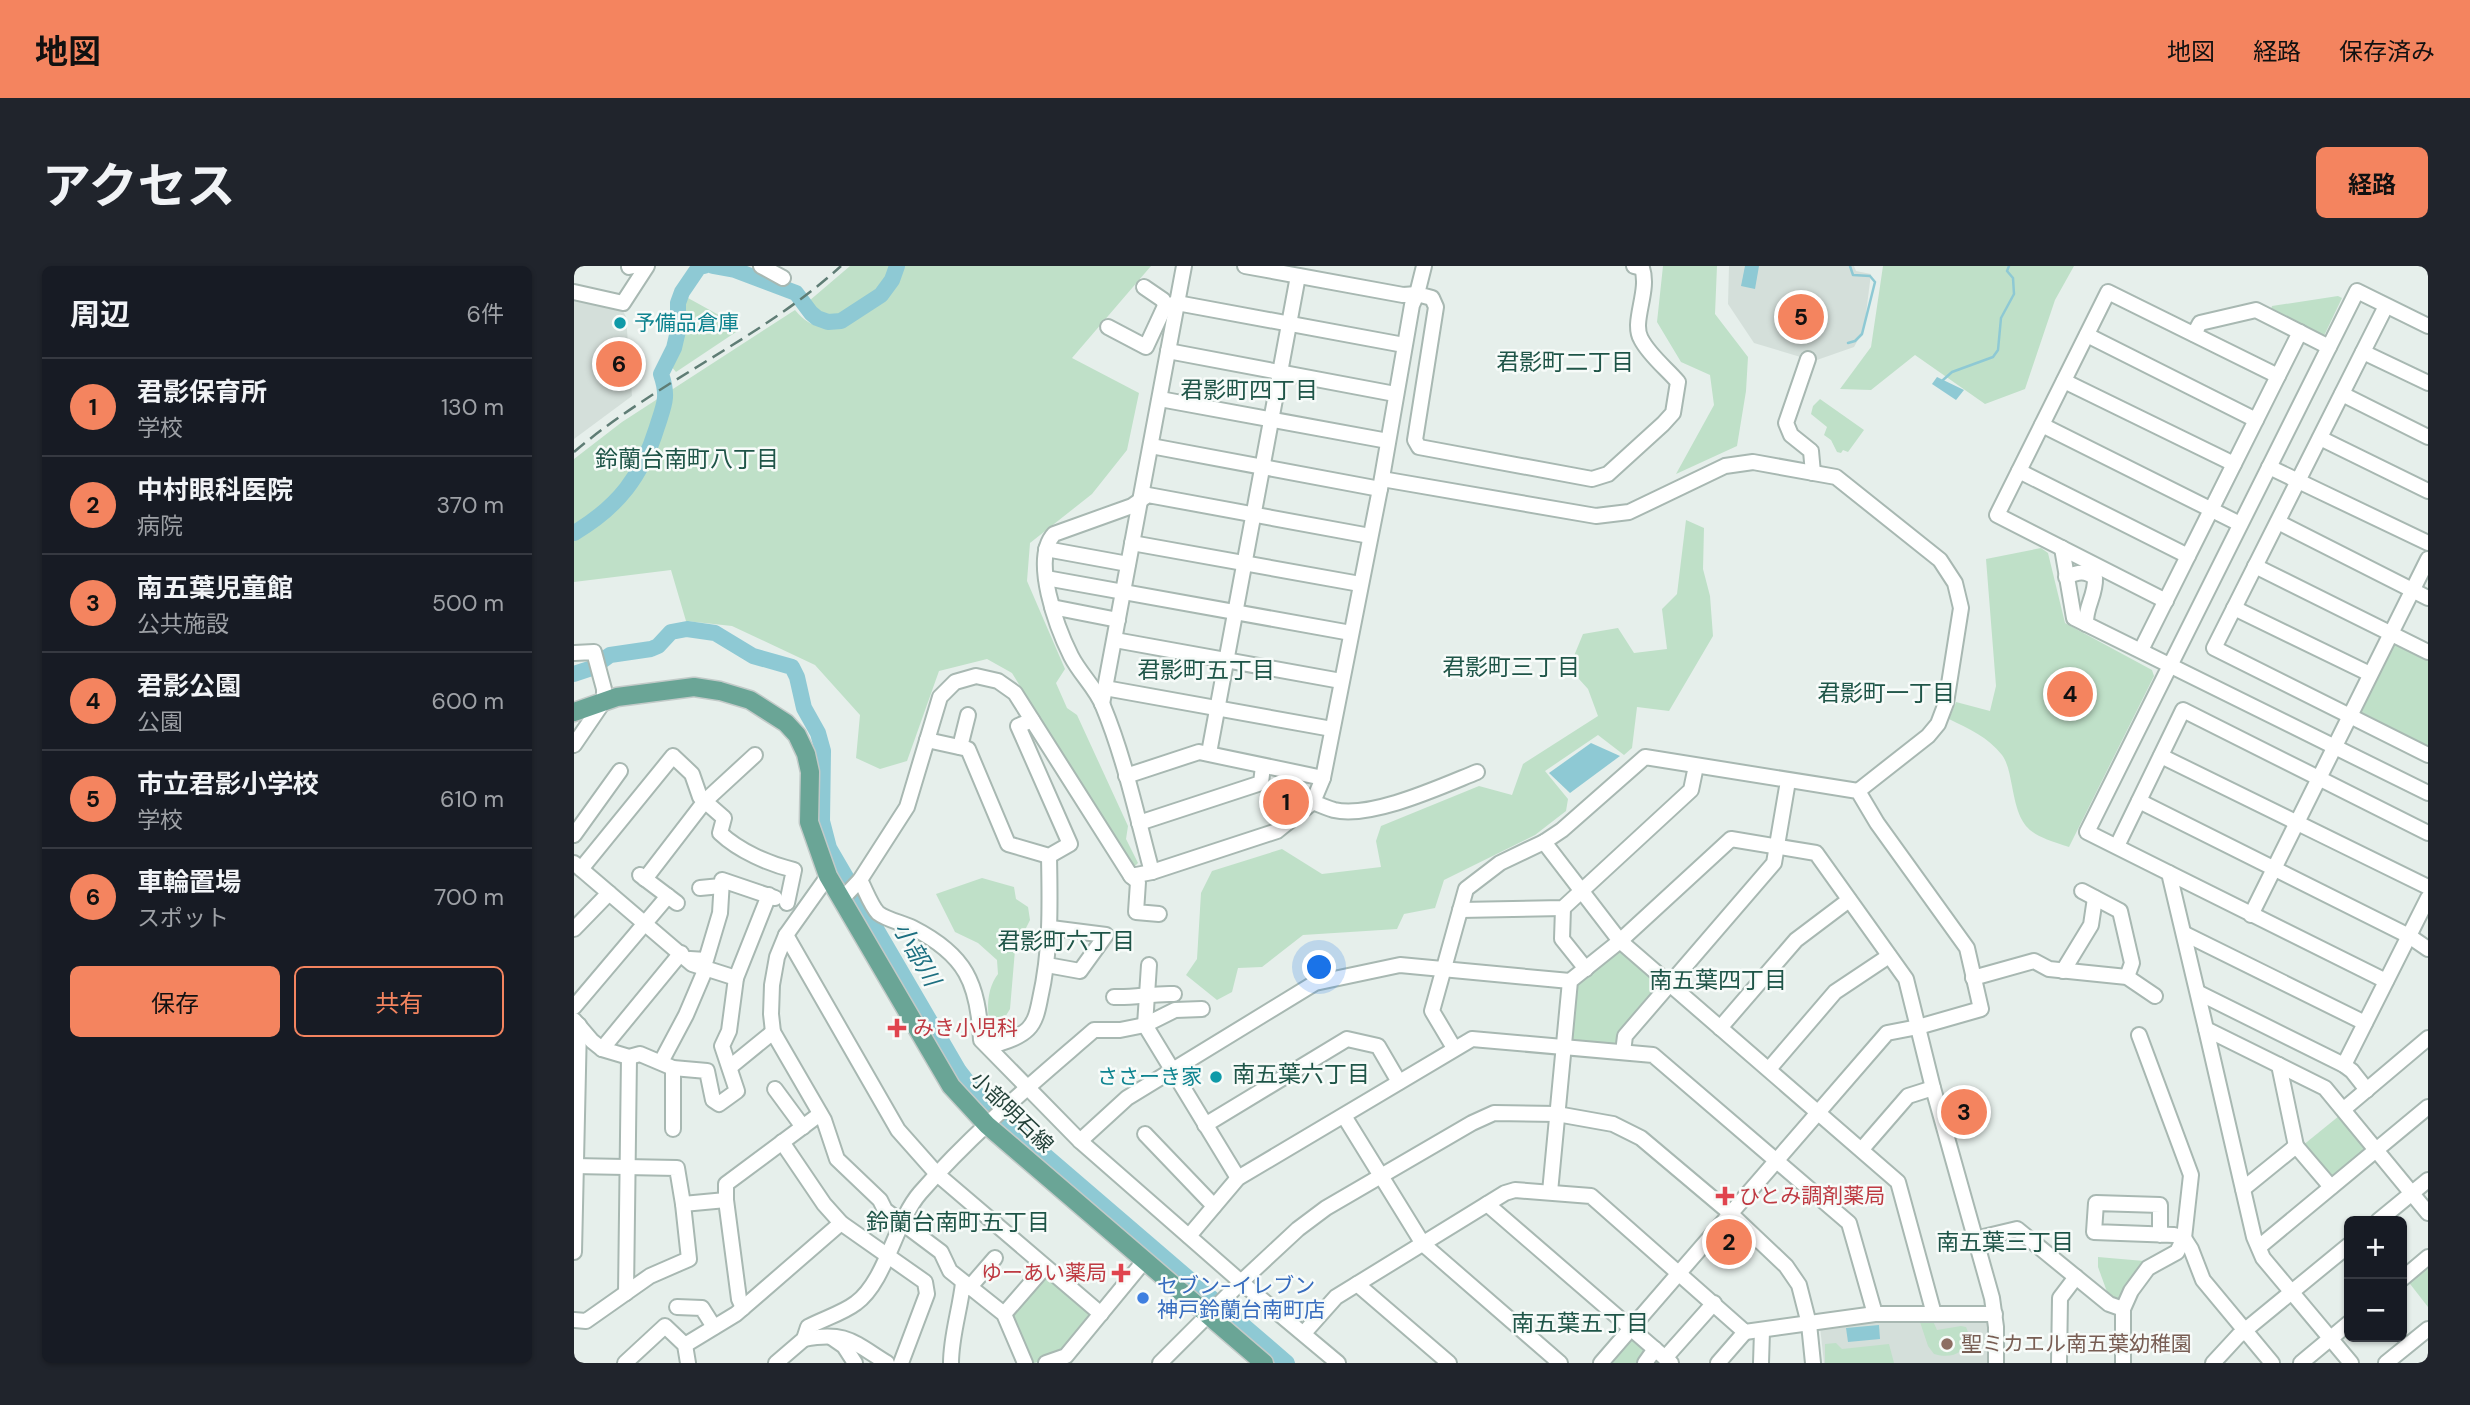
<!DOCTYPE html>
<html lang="ja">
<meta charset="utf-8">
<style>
:root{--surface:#171b24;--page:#20242c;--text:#f1f3f6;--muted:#9ea1a6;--line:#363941;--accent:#f4845f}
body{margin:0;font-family:"DM Sans","Noto Sans JP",sans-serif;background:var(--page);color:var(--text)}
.controls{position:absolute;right:21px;bottom:21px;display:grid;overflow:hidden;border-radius:10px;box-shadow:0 2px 5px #0004}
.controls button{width:63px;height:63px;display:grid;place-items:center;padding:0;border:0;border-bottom:2px solid var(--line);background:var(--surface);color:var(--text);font:35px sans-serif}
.you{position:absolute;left:746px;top:702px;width:24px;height:24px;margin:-18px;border:5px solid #fff;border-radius:50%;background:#1a73e8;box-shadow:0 0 0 10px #1a73e833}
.badge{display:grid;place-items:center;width:46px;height:46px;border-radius:50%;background:var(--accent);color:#111;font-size:23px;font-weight:700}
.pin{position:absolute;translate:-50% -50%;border:4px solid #fff;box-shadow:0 2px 7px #0006}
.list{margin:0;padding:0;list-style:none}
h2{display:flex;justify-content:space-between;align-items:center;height:91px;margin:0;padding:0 28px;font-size:30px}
h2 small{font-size:23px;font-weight:400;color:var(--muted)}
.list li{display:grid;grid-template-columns:46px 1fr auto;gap:21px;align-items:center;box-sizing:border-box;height:98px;padding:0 28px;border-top:2px solid var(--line)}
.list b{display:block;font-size:26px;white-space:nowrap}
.list p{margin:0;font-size:23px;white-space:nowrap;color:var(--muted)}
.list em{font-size:23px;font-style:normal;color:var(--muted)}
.actions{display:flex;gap:14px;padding:21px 28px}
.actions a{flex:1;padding:16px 0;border:2px solid var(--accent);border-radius:10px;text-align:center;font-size:24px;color:var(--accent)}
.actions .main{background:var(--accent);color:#111}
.map{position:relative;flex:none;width:1854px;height:1097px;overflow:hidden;border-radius:10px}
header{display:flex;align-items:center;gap:42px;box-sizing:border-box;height:98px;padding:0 35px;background:var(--accent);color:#111}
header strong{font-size:33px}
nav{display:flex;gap:38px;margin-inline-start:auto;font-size:24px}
.intro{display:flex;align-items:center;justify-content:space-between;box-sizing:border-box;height:168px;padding:0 42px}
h1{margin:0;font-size:49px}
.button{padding:18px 32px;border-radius:10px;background:var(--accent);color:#111;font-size:24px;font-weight:700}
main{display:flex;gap:42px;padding:0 42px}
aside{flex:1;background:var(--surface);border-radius:10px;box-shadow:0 2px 5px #0004}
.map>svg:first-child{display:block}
.built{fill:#d4dfda}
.green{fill:#bfe0c8}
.water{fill:#8ec9d4}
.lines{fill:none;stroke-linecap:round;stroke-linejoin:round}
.stream{stroke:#8ec9d4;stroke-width:2.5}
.river{stroke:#8ec9d4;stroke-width:16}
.minor-casing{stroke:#a8b8b2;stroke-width:18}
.major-casing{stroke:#c2cac8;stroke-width:21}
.minor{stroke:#fff;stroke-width:14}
.major{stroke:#6aa596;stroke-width:18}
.rail{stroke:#5f7d75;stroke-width:2.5;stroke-dasharray:14 7;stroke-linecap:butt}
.culture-dot{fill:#0f9aa8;stroke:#f7fbf9;stroke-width:2.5}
.health-dot{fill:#e0444e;stroke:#f7fbf9;stroke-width:2.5}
.shop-dot{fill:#3f7fe0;stroke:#f7fbf9;stroke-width:2.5}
.education-dot{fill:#8d6e63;stroke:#f7fbf9;stroke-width:2.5}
.labels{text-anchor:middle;stroke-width:5;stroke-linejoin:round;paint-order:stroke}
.culture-label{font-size:21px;fill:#0d838f;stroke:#f7fbf9;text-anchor:start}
.health-label{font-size:21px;fill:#be3a42;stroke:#f7fbf9;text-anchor:start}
.street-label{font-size:21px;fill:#24423a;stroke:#f7fbf9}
.shop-label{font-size:21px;fill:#366cbe;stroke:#f7fbf9;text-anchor:start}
.education-label{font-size:21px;fill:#785e54;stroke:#f7fbf9;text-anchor:start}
.neighbourhood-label{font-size:23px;fill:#1f5548;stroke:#f7fbf9}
.water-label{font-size:23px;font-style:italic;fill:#1c6f80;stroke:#f7fbf9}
</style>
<header>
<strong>地図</strong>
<nav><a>地図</a><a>経路</a><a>保存済み</a></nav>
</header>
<div class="intro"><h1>アクセス</h1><a class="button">経路</a></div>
<main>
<aside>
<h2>周辺<small>6件</small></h2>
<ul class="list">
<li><span class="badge">1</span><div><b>君影保育所</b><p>学校</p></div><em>130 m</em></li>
<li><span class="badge">2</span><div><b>中村眼科医院</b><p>病院</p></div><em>370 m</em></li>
<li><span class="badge">3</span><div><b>南五葉児童館</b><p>公共施設</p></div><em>500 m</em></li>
<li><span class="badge">4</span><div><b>君影公園</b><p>公園</p></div><em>600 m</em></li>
<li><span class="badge">5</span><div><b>市立君影小学校</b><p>学校</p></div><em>610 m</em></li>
<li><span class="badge">6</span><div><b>車輪置場</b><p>スポット</p></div><em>700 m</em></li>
</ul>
<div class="actions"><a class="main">保存</a><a>共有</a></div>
</aside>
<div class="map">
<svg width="1854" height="1097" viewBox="0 0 1854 1097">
<rect width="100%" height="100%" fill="#e6efeb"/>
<!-- built -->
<g class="built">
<polygon points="1155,0 1280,0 1282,5 1297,8 1290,63 1280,81 1240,95 1180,77 1154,38"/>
<polygon points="0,29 48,43 52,51 58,130 0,173"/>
<polygon points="1302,1052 1412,1053 1416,1059 1416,1097 1250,1097 1246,1061"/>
</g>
<!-- green -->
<g class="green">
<path d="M276,0h39v6l10,4 2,-10h250l-79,92 67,35 -12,57 -35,44 -62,49 -3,38 38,88 -9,14 11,25 10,7 51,111 -2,13 12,24 -6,6 -120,-196 -25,-14 -48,12 -32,90 -27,8 -24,-11 4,-43 -45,-50 -83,-39 -46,-5 -15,-51 -97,12v-123l48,-37 173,-112c12,14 23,20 40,14 -6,-9 -19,-13 -26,-23z"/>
<polygon points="1089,0 1143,0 1141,48 1174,91 1172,125 1163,180 1102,208 1140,139 1136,109 1107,96 1083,56"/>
<polygon points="1309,0 1500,0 1481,34 1451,123 1411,138 1341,89 1297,124 1266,123 1297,81"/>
<polygon points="1764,30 1768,32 1748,74 1695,49 1698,40"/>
<path d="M114,32l38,21 10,13 -60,40 -6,-7c21,-21 5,-43 18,-67z"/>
<polygon points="1246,133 1290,164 1274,186 1269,184 1267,187 1263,186 1257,174 1250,169 1253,161 1237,148 1239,140"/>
<polygon points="1112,254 1130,262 1129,303 1136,330 1139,370 1095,445 1063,441 1058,482 1050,489 1024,469 971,505 994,533 992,545 961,569 870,614 861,642 830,648 823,663 729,669 688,701 664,702 658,726 643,734 612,709 623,693 627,627 638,605 708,583 748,608 807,601 802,575 807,560 905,520 938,529 949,498 1024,450 1014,423 995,402 1009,368 1044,362 1060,387 1093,383 1088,343 1103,328"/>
<path d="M1467,282l7,5 17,70 87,47 2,6 -85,171c-41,-13 -49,-17 -57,-61 -2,-10 -4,-23 -10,-31 -14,-18 -33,-26 -53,-36l7,-17 34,9 6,-25 -10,-127z"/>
<polygon points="1817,375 1854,389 1854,483 1783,451"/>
<path d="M408,612l32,9 2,12 12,8 2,13 -15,30 -5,59 -11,18 -9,2c-3,-19 -4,-39 8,-55l-1,-14 -19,-17 -23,-11 -19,-38z"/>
<polygon points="1050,684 1086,716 1085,722 1046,777 1040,783 1000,778 996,773 1002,717 1043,685"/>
<polygon points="1765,850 1795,883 1761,913 1756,913 1728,880"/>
<polygon points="1524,991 1570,995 1570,999 1544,1035 1536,1034 1524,1001"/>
<polygon points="1854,997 1854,1041 1833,1014"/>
<polygon points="466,1010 475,1010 518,1048 487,1088 460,1097 455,1096 437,1045"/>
<path d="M1359,1055l4,9 24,-4 5,1 4,10c-6,17 -19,22 -36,17l-6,-8 -8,-24z"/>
<polygon points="1058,1070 1090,1097 1034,1097"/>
<polygon points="1262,1077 1268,1083 1315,1078 1320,1097 1251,1097 1251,1078"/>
</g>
<!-- water -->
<g class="water">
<polygon points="1171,0 1185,0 1181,23 1167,20"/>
<polygon points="1363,111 1390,124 1382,134 1358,118"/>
<polygon points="1017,477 1046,490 996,527 975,507"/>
<polygon points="1305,1059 1306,1073 1274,1076 1272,1062"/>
</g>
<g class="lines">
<!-- stream -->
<g class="stream">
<polyline points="1274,77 1281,75 1288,68 1301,16 1296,10 1279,9 1276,0"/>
<polyline points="1369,114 1378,106 1419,91 1424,84 1427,52 1440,28 1439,12 1433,5 1435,0"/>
</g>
<!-- river -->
<g class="river">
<polyline points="139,0 161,4 222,27 237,47 243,52 254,56 267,55 307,29 318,14 323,0"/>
<path d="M0,267c44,-26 68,-57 83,-106 7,-22 12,-30 4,-53l13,-26 4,-17v-28l4,-11 17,-25 5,-1"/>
<polyline points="0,408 18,402 36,389 77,383 84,380 97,366 113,363 141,367 179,390 218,401 223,411 230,442 244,467 249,485 248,555 255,582 385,805 409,836 713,1097"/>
</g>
<defs>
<g id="minor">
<polyline points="187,0 209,12"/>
<path d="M850,0l-7,28 15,4 4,9 -21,133 4,7 173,32 16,-5 55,-50 10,-11 5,-31c-11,-13 -29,-27 -37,-43 -10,-17 9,-48 1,-71l-8,-2"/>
<polyline points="55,1 60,0"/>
<polyline points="0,26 49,37 73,0"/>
<polyline points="591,40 603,37 830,79"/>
<polyline points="1812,40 1640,382 1854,489"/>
<polyline points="1854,60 1783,25 1513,566 1595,607 1632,763 1751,822 1854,947"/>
<polyline points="534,61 572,81 591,40 589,34 570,21"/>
<polyline points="1620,68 1626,57 1682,44 1755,81"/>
<polyline points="1513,69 1682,154"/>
<polyline points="594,85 821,128"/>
<polyline points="1789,86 1854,117"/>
<polyline points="1234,93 1212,157 1217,169 1237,185 1239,207"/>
<polyline points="1490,115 1660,198"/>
<polyline points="1768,128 1854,171"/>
<polyline points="586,133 814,175"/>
<polyline points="1468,159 1666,258"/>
<polyline points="1746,172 1854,225"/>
<polyline points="577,180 806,223"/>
<polyline points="1695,201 1854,277"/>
<polyline points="1445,205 1614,290"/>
<polyline points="808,213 1022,250 1055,246 1151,200 1179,196 1262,211 1366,294 1381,317 1387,342 1372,437 1364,458 1354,470 1284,525"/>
<polyline points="1704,256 1854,332"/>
<polyline points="558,277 786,318"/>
<polyline points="1488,282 1500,352 1854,527"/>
<polyline points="472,283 554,298"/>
<polyline points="1681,300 1854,386"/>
<path d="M1492,311c12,-5 19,-7 29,1 1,17 -10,29 -9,46"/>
<polyline points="472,312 777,367"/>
<polyline points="1592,335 1423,249 1534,26 1704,110"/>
<polyline points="478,341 544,354"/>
<polyline points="1660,342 1796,408"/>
<polyline points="541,374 767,415"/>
<polyline points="1567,384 1726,66"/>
<polyline points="0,387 20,386 30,423 30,435 0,479"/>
<polyline points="531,422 758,463"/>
<polyline points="528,438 610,0"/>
<polyline points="353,474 394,483 434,578 475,590 496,578 444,460 458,454"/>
<polyline points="386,481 394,449"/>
<polyline points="635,487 724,10"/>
<polyline points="1587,490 1854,621"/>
<polyline points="552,510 625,486 749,512"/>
<polyline points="1565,535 1835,670 1854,683"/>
<path d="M739,536c7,3 14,6 21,8 37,9 108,-24 143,-38"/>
<polyline points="565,557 687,517 689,500"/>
<polyline points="0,569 46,505"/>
<polyline points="970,576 1046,675 1324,916 1360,1048"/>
<polyline points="1543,580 1609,444 1854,567"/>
<polyline points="0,597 118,698 162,712"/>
<path d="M7,603l92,-113 19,18 8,23 24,21 -4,15c19,18 49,31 74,37l-7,33"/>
<path d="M578,606c-15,-55 -27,-113 -49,-166 -7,-18 -23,-32 -32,-50 -14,-28 -40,-97 -17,-122l78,-28 16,-11 222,41"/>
<polyline points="1595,607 1812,715"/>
<polyline points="66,609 103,637"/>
<polyline points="254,610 212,669 203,691 198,719 197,748 199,766 250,854 263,893 306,934 311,944 367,986 376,1005 430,1048 451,1097"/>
<polyline points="557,610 564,616 562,646 585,648"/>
<polyline points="71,613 131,535 181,489"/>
<path d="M286,614c5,9 11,26 18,33 9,7 25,10 35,15 53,27 65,55 68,112l99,101 161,141 97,81"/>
<polyline points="126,622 147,620"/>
<polyline points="1508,625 1546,645 1558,697 1553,711"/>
<polyline points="268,633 286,614 333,541 366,431 381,416 402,410 424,415 441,427 557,610 578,606 703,565 739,536 749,512 806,223 838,39 843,28 829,29 671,0"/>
<polyline points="989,642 988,673 1012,703"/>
<polyline points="886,644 989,642 1117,524 1122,500"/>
<polyline points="1677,649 1854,293"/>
<polyline points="0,663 35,627"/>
<polyline points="1611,668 1791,757"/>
<polyline points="212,669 324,864 363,908 527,1048"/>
<polyline points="116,693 132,694 146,647 148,614 201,632"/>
<polyline points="473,699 506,705 532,669 477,662"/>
<polyline points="575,699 571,759 664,912"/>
<polyline points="1489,705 1517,659 1521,632"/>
<polyline points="1399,712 1460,695 1475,703 1553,711 1581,730"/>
<polyline points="1625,727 1770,799 1778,805 1793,824"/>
<path d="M540,731c21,1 39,-4 60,-3"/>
<polyline points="0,741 94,630"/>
<polyline points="0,754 18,775 28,783 55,791 66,788 99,802 133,805 139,834 145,838 163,825 148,780 155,765 162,712 195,629"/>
<polyline points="1146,762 1222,674 1275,634"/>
<polyline points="1632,763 1680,971 1689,992 1777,1097"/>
<path d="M415,781c13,-5 29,-8 39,-18 8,-8 10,-20 12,-30 11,-48 10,-94 9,-143"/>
<polyline points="880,782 858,745 892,623 926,597 970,576 988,564 1071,491 1284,525 1303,557 1393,682 1407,743 1344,761 1313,767 1027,1097"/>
<polyline points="28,783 107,687"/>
<polyline points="1049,786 1051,770 1200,597 1214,515"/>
<polyline points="87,796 112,749 132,702"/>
<polyline points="1705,799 1722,880"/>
<polyline points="1770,799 1854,632"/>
<polyline points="156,801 199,766"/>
<polyline points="1195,803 1261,726 1315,690"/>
<polyline points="201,823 229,861"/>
<polyline points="1770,843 1854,772"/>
<polyline points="770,850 849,978 986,1097"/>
<polyline points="631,859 773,773 804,780 825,816"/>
<polyline points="99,863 99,802"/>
<polyline points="571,868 640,940"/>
<polyline points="506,875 553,832 741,717 826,699 996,715"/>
<polyline points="208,876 250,938 267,957 351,1016 353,1028 327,1097"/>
<polyline points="1288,883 1334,830 1359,822"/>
<polyline points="0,900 103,902 109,938 115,993 76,1010 12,1055 0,1054"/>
<polyline points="1669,923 1722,880 1757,921"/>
<polyline points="976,926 996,715 1046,675 1157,573 1242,587 1332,713 1359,822 1418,1032 1422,1061 1422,1097"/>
<polyline points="109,938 152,934"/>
<polyline points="913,938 1097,1097"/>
<polyline points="1804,955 1854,914"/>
<polyline points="1586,969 1586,939 1522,937 1520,966 1600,969 1610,972 1617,983 1629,1014 1698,1097"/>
<polyline points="615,970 664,912 898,773 1079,789 1275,957 1301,1048"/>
<polyline points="1401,973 1443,963 1535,1038 1549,1043"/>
<polyline points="1685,981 1854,841"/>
<polyline points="0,986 5,759"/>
<polyline points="1828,1013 1854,991"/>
<polyline points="783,1018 875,1097"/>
<polyline points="395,1022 421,992"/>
<polyline points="52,1027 55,791"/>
<polyline points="103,1041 128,1042 140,1061"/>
<polyline points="169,1042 165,1033 152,934 152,918 246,848"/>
<polyline points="430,1048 471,1001"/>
<polyline points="730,1067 762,1031 931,927 941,924 1017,930 1171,1066 1301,1048 1421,1048"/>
<polyline points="257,1071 270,1080 281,1097"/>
<path d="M230,1073c42,-8 49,3 83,24"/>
<polyline points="111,1079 162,1048 267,957"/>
<polyline points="1091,1092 1140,1037"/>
<polyline points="51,1097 91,1060 111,1079 114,1097"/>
<path d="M202,1097l28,-24 4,-12c15,-8 35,-14 48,-24 30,-22 39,-81 64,-110 52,-60 114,-111 174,-163h26l25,-5 30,-15 27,-1"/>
<path d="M377,1097c0,-27 9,-53 12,-80"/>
<polyline points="472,1097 492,1090 571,994"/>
<polyline points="586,1097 667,1016 724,963 752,942 898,857 920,847 983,848 1039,858 1067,872 1156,947 1212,1000 1225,1019 1235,1058 1239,1097"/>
<polyline points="1071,1097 1081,1083"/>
<polyline points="1144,1097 1171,1066"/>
<polyline points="1187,1097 1188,1065"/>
<polyline points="1485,1097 1486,1032 1502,1011"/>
<polyline points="1549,1097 1549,1043 1557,1025 1574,1002 1603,986 1610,972 1617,909 1565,769"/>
<polyline points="1639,1097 1664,1070 1775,979"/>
<polyline points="1727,1097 1775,1057"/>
<polyline points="1812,1097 1854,1063"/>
</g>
<polyline id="major" points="0,446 43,431 120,421 146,425 176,434 212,457 223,469 232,488 236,506 235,556 254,610 377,820 413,859 690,1097"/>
</defs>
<!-- minor casing -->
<use href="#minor" class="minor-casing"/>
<!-- major casing -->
<use href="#major" class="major-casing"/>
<!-- minor -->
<use href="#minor" class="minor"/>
<!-- major -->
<use href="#major" class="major"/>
<!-- rail -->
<path class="rail" d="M0,186c83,-71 187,-113 267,-186"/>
</g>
<!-- markers -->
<g class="culture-dot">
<circle cx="46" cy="57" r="7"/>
<circle cx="642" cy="811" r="7"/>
</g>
<g class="health-dot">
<path d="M319.5 751.5h7v7h7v7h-7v7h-7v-7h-7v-7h7z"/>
<path d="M1147.5 919.5h7v7h7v7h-7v7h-7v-7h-7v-7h7z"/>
<path d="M543.5 996.5h7v7h7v7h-7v7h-7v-7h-7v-7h7z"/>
</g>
<circle class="shop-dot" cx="569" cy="1032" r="7"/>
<circle class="education-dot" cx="1373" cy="1078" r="7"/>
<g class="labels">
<!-- culture labels -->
<g class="culture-label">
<text x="60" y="64">予備品倉庫</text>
<text x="628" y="818" text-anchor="end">ささーき家</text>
</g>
<!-- health labels -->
<g class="health-label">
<text x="339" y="769">みき小児科</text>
<text x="1165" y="937">ひとみ調剤薬局</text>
<text x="533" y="1014" text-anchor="end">ゆーあい薬局</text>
</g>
<!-- street labels -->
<g class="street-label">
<text transform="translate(438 846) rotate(44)" y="7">小部明石線</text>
</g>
<!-- shop labels -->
<g class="shop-label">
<text x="583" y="1027">セブン-イレブン<tspan x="583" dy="24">神戸鈴蘭台南町店</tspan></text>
</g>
<!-- education labels -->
<g class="education-label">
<text x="1387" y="1085">聖ミカエル南五葉幼稚園</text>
</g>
<!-- neighbourhood labels -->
<g class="neighbourhood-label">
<text x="991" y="104">君影町二丁目</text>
<text x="675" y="132">君影町四丁目</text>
<text x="113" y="201">鈴蘭台南町八丁目</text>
<text x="937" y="409">君影町三丁目</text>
<text x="632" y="412">君影町五丁目</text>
<text x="1312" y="435">君影町一丁目</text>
<text x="492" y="683">君影町六丁目</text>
<text x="1144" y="722">南五葉四丁目</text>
<text x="727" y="816">南五葉六丁目</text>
<text x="384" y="964">鈴蘭台南町五丁目</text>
<text x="1431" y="984">南五葉三丁目</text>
<text x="1006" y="1065">南五葉五丁目</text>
</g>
<!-- water labels -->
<g class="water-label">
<text transform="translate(343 688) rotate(60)" y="8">小部川</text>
</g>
</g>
</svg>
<div class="controls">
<button>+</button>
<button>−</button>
</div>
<div class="you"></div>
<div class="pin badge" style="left:712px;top:536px">1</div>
<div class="pin badge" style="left:1155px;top:976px">2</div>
<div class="pin badge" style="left:1390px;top:846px">3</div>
<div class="pin badge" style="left:1496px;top:428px">4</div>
<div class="pin badge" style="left:1227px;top:51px">5</div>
<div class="pin badge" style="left:45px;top:98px">6</div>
</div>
</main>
